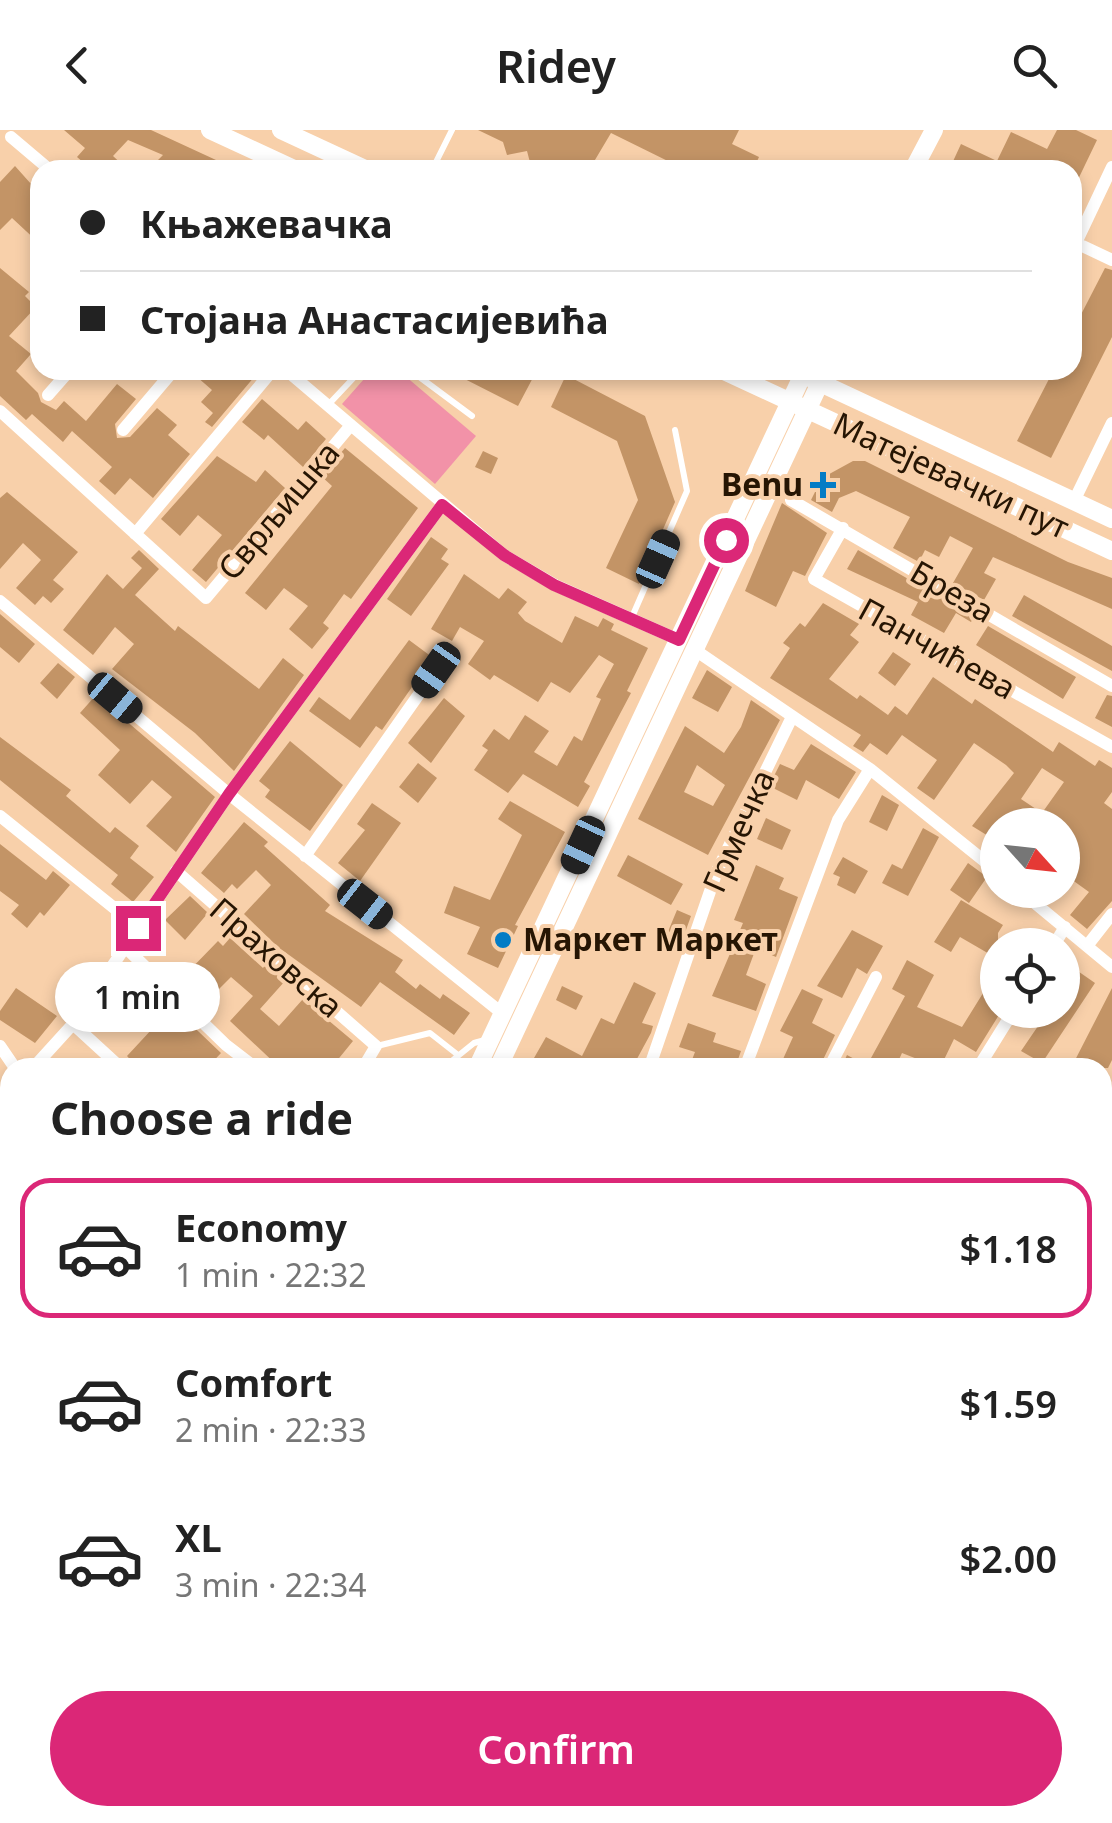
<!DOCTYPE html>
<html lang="en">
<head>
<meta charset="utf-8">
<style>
	:root { --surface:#fff; --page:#f6f6f6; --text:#222; --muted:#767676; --line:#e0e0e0; --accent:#db2777 }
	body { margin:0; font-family:"Noto Sans",sans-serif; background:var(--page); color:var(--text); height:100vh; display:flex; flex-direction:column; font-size:38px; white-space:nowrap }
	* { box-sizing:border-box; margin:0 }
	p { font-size:32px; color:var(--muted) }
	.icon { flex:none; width:55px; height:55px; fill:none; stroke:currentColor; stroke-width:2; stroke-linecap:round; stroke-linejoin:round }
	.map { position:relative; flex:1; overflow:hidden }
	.side { position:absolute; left:0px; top:928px; width:1112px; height:768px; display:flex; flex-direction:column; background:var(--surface); border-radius:30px 30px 0 0; box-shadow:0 5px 15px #0003 }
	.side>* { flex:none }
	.banner { position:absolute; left:30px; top:30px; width:1052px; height:220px; border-radius:30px; box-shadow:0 5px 15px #0003; display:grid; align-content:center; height:220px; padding:0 50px; background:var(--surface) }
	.needle { width:65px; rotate:117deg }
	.buttons { position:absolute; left:980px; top:678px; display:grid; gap:20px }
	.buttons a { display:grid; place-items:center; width:100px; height:100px; border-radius:50%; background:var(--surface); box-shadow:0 5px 15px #0003; font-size:50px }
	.end { position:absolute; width:45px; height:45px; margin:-22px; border:12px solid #db2777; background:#fff; box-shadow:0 0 0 5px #fff }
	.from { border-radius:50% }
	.bubble { position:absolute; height:70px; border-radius:35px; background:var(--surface); box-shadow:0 5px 15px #0003; font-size:32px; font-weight:600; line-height:70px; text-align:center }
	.car { position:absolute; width:30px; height:60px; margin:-30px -15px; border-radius:12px; box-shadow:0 0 8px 2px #0007; background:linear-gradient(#222 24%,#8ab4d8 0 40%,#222 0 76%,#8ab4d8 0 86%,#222 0) }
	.banner b { display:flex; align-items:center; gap:35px; height:95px; font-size:38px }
	.banner b+b { border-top:2px solid var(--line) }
	.banner i { width:25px; height:25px; background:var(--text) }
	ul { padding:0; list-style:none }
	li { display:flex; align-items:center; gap:30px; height:140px; margin:0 20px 15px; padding:0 30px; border:5px solid transparent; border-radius:30px }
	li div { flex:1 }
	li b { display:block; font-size:38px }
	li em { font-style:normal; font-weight:600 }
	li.on { border-color:var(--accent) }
	li>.icon { width:90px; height:90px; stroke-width:1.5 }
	h2 { padding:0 50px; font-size:45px; line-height:120px }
	.cta { display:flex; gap:20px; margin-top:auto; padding:20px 50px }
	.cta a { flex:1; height:115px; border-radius:60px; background:var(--accent); color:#fff; font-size:40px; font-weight:600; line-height:115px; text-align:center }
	header { display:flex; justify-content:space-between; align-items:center; height:130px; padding:0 50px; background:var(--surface); font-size:45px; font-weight:600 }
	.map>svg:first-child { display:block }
</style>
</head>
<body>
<header><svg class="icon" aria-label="back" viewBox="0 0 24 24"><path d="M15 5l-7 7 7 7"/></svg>Ridey<svg class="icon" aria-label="search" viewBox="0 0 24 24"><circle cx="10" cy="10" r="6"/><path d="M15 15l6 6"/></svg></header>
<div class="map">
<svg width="1112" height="1693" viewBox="0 0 1112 1693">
	<rect width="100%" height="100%" fill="#f8d0aa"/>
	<path fill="#f292a8" d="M372 240H398L476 306 435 354 342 274Z"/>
	<path fill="#c39466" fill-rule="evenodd" d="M64 0H151L216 30 211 40H148L163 25 128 10 113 26 128 40H92L77 27 85 18Z
		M478 0H739L732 14 759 27 753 40H686L611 3 589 40H567L550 32 543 40H532L527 21 507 25 503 12Z
		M1057 0H1076L1097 10 1072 62V40L1042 32 1038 40H949L961 14 997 31 1011 2 1047 19Z
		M15 36 40 64V114L12 88 0 100V52Z
		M0 138 29 162 25 166 36 177 9 206 31 224 16 241 38 263 41 272 56 280 64 271 86 291 117 254 136 269 115 294 117 308 130 307 157 278 177 295 168 305 190 324 153 368 130 348 115 365 99 351 112 337 72 301 63 312 32 284 26 290 0 266Z
		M1105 138 1112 140V207L1051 328 1017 311 1049 249 1042 240H1072V202Z
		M189 240H249L255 246 212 297 205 292 213 283 201 272 212 260Z
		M447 240H537L518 276Z
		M566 245 645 286 675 372 639 454 606 438 638 370 617 311 551 277Z
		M262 269 298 300 306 291 326 309 303 337 268 305 264 310 242 292Z
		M345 318 418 378 351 469 344 464 323 493 329 498 312 519 289 499 308 476 284 458 266 480 245 463 332 356 321 346Z
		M483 321 498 328 491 344 475 337Z
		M217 326 256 352 265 340 285 358 206 452 192 440 222 405 198 385 180 406 161 389Z
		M853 331H865L1068 432 1112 448V479L993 427 984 443 996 449 984 470 953 453 973 418 950 406 939 427 925 420 919 432 893 418 910 387 856 361 839 368 832 382 811 370 822 348Z
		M7 362 78 422 53 450 64 459 51 473 43 466 35 475 16 458 41 430 23 413 0 439V368Z
		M782 373 827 403 805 446 793 441 776 477 745 461Z
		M431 407 448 419 441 429 449 434 411 486 387 469Z
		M139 420 159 439 135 465 175 501 178 496 259 559 283 528 304 545 234 641 195 603 112 539 134 514 115 497 93 525 63 500 107 444 123 459 142 438 131 428Z
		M858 420 974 487 971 492 956 483 944 503 911 485 918 472 847 439Z
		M464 444 499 469 508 458 527 472 518 483 525 491 562 513 575 486 598 497 603 488 614 494 611 500 648 518 627 561 631 563 584 652 590 656 578 677 523 644 508 663 474 640 488 620 482 616 494 599 509 610 525 585 549 601 534 622 557 636 574 606 582 611 601 569 596 567 614 534 599 525 570 563 551 552 538 572 494 545 490 550 468 534 484 511 460 497 452 511 431 499Z
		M1024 465 1112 516V541L1012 486Z
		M823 473 859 494 850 505 859 512 829 549 857 569 860 565 888 585 895 576 907 585 933 547 972 574 975 569 1053 622 1059 612 1095 636 1099 630 1112 638V662L1104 673 1112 679V771L1087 799 1070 785 1089 762 1064 744 1070 736 1062 730V695H998V712L972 696 1014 643 1006 635 974 613 934 670 917 658 937 630 902 605 887 625 870 613 863 622 853 616 861 605 770 548 790 518 783 513 800 493 805 497ZM1042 638 1064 652 1042 683 1021 669Z
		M0 484 35 514 19 533 0 517Z
		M988 496 1076 547 1063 569 976 515Z
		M409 510 436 530 428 534 382 600 376 596 360 618 309 581 319 567 350 590Z
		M893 522 911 534 895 556 878 543Z
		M58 533 75 547 57 569 40 553Z
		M707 540 732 557 718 582 692 568Z
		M96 565 215 667 176 722 146 696 172 667 152 650 130 674 98 645 120 620 80 583Z
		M1107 565 1112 566V597L1095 588Z
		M444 568 465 586 431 633 408 613Z
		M751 570 780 590 708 725 638 689 685 596 724 623 741 597ZM697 635 725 655 713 676 684 662Z
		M0 607 71 660 66 666 110 703 115 697 139 716 130 728 154 747 133 772 111 754 118 745 0 650Z
		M290 611 343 655 310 701 265 667 270 660 259 651Z
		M811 614 856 642 839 669 806 650 797 670 769 656 780 634 794 640Z
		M418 633 437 648 418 673 399 657Z
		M882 665 899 675 887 701 869 692Z
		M510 671 565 702 515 795 518 796 498 838 467 824 480 797 444 783 454 756 490 770 522 705 498 689Z
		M372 673 401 693 360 751 338 733 365 700 357 694Z
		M766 688 791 700 782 720 757 709Z
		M244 692 268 712 264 716 330 775 325 781 403 830 395 842 416 859 420 854 440 869 443 864 470 883 454 905 380 852 361 877 278 817 244 784 271 755 256 740 237 759 232 754 224 763 201 743Z
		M923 698 939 707 908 766 882 753 892 734 902 739Z
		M0 714 46 750 53 741 70 755 44 786 40 782 27 798 11 784 19 775 0 761Z
		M628 725 683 754 671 775 617 746Z
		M843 727 868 741 855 764 837 755 840 747 833 744Z
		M968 733 987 747 969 773 950 760Z
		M756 735 784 748 779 759 798 767 776 827 756 818 746 845 766 854 756 881 712 866 743 793 734 790Z
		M190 766 208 783 185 810 165 790Z
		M961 770 1003 795 998 803V829L960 807 951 822 934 812Z
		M677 780 691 786 682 811 667 804Z
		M852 800 883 816 867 844 857 838 842 868 817 856Z
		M230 808 263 838 266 834 285 851 260 879 279 896 303 869 353 911 331 938H280L230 891 253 866 231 847 207 871 183 847 218 811 223 816Z
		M907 830 934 845 917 877 962 897 998 839V880H1002L976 922 954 909 940 938 902 923 895 938 871 928 905 866 892 859Z
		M1072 837 1095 853 1042 933 1021 921 1049 880H1062V851Z
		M132 838 221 923 207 938H138L127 926 153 898 111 858Z
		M634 852 656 863 642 893 653 896 651 903 632 938H550L534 928 546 907 582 926 601 888 614 894Z
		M562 856 583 866 576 880 556 870Z
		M16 858 57 886 35 913 0 890V881Z
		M1112 858V930L1108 938H1071Z
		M802 859 823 869 812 893 835 905 819 938H779L793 907 780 901Z
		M688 893 716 903 713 912 741 921 735 938 690 935 695 922 679 917Z
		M847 925 871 938H841Z"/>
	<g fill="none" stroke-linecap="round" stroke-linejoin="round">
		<path stroke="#fff" stroke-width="6" d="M432 40 452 0
			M410 240 472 286
			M329 274 361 240
			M632 487 687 361 675 300
			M377 916 430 903 458 925
			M443 938 474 913 485 910"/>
		<path stroke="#fff" stroke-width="12" d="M11 7 50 40
			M1112 37 1076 113 1112 130
			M286 240 504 425 555 455 679 510
			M48 265 70 240
			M0 281 206 468 351 295
			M123 300 174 240
			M791 370 1112 556
			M1074 371 1112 293
			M843 398 814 449 1112 617
			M135 404 273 240
			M0 471 229 664 503 884
			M695 520 870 639 998 742
			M0 686 139 798
			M305 726 436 540
			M176 741 376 916 363 938
			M1019 760 1112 837
			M1054 815 1065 797
			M1087 816 1112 784
			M126 818 226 915 256 938
			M73 894 121 938
			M0 916 15 938
			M652 930 717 741 792 587
			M33 938 73 894 229 664 442 375
			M745 938 838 690 870 639
			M829 938 876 847
			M978 938 1014 880
			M1102 992 1112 973
			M0 1091 10 1089
			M1102 1267 1112 1250
			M1102 1320 1112 1325
			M1102 1475 1112 1459
			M0 1490 10 1496
			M885 1685 901 1693
			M5 1693 11 1685
			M970 1693 975 1685"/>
		<path stroke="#fff" stroke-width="18" d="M210 0 296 40
			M281 0 367 40
			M913 40 934 0
			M722 240 1112 421
			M812 249 1112 389
			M477 938 805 240
			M498 938 826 240
			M188 1693 190 1685
			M209 1693 212 1685"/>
	</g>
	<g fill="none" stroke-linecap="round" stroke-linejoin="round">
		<path stroke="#db2777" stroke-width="12" d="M138 798 229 664 442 375 504 425 554 455 679 510 726 410"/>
	</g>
	<g fill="#047cc5" stroke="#f8d0aa" stroke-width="4">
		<path d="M818 340h10v10h10v10h-10v10h-10v-10h-10v-10h10z"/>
		<circle cx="503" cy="810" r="10"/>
	</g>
	<g text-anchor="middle" stroke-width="8" stroke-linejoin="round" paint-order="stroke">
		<g font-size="32" fill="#261503" stroke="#f8d0aa">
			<text transform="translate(951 346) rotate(25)" y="11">Матејевачки пут</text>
			<text transform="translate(279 381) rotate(-50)" y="11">Сврљишка</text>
			<text transform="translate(952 462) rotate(30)" y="11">Бреза</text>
			<text transform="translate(937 519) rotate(29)" y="11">Панчићева</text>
			<text transform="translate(739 701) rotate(-66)" y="11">Грмечка</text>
			<text transform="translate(276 828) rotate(41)" y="11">Праховска</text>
		</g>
		<g font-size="32" font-weight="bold" fill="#261503" stroke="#f8d0aa" text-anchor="end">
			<text x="803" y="366">Benu</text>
			<text x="523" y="821" text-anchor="start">Маркет Маркет</text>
		</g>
	</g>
</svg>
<div class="buttons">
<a><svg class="needle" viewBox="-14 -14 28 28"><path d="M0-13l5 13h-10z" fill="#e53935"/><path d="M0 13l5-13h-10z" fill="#767676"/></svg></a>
<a><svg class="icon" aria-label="locate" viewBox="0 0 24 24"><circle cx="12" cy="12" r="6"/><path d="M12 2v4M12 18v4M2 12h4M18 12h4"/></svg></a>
</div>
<i class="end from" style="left:726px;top:410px"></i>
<i class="end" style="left:138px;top:798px"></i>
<div class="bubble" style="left:55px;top:832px;width:165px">1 min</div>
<i class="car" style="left:658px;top:429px;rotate:24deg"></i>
<i class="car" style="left:436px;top:540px;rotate:215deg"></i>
<i class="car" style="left:115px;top:568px;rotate:130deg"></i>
<i class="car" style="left:583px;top:715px;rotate:205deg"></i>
<i class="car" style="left:365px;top:774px;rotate:128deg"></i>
<div class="banner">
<b><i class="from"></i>Књажевачка</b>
<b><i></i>Стојана Анастасијевића</b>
</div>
<section class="side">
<h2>Choose a ride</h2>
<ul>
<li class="on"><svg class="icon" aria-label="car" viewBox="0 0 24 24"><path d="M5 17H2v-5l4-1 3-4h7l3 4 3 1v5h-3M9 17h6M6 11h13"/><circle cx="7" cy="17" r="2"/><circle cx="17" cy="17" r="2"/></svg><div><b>Economy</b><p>1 min · 22:32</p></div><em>$1.18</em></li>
<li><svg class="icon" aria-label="car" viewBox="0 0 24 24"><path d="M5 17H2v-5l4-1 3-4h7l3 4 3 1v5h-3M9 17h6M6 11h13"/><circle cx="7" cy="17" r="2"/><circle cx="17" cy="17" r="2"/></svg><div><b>Comfort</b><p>2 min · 22:33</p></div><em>$1.59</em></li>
<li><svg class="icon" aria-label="car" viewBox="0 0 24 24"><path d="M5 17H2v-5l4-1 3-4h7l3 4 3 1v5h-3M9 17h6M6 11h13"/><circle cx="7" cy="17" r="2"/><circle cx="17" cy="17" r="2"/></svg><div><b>XL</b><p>3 min · 22:34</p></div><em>$2.00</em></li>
</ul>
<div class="cta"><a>Confirm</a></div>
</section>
</div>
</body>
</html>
